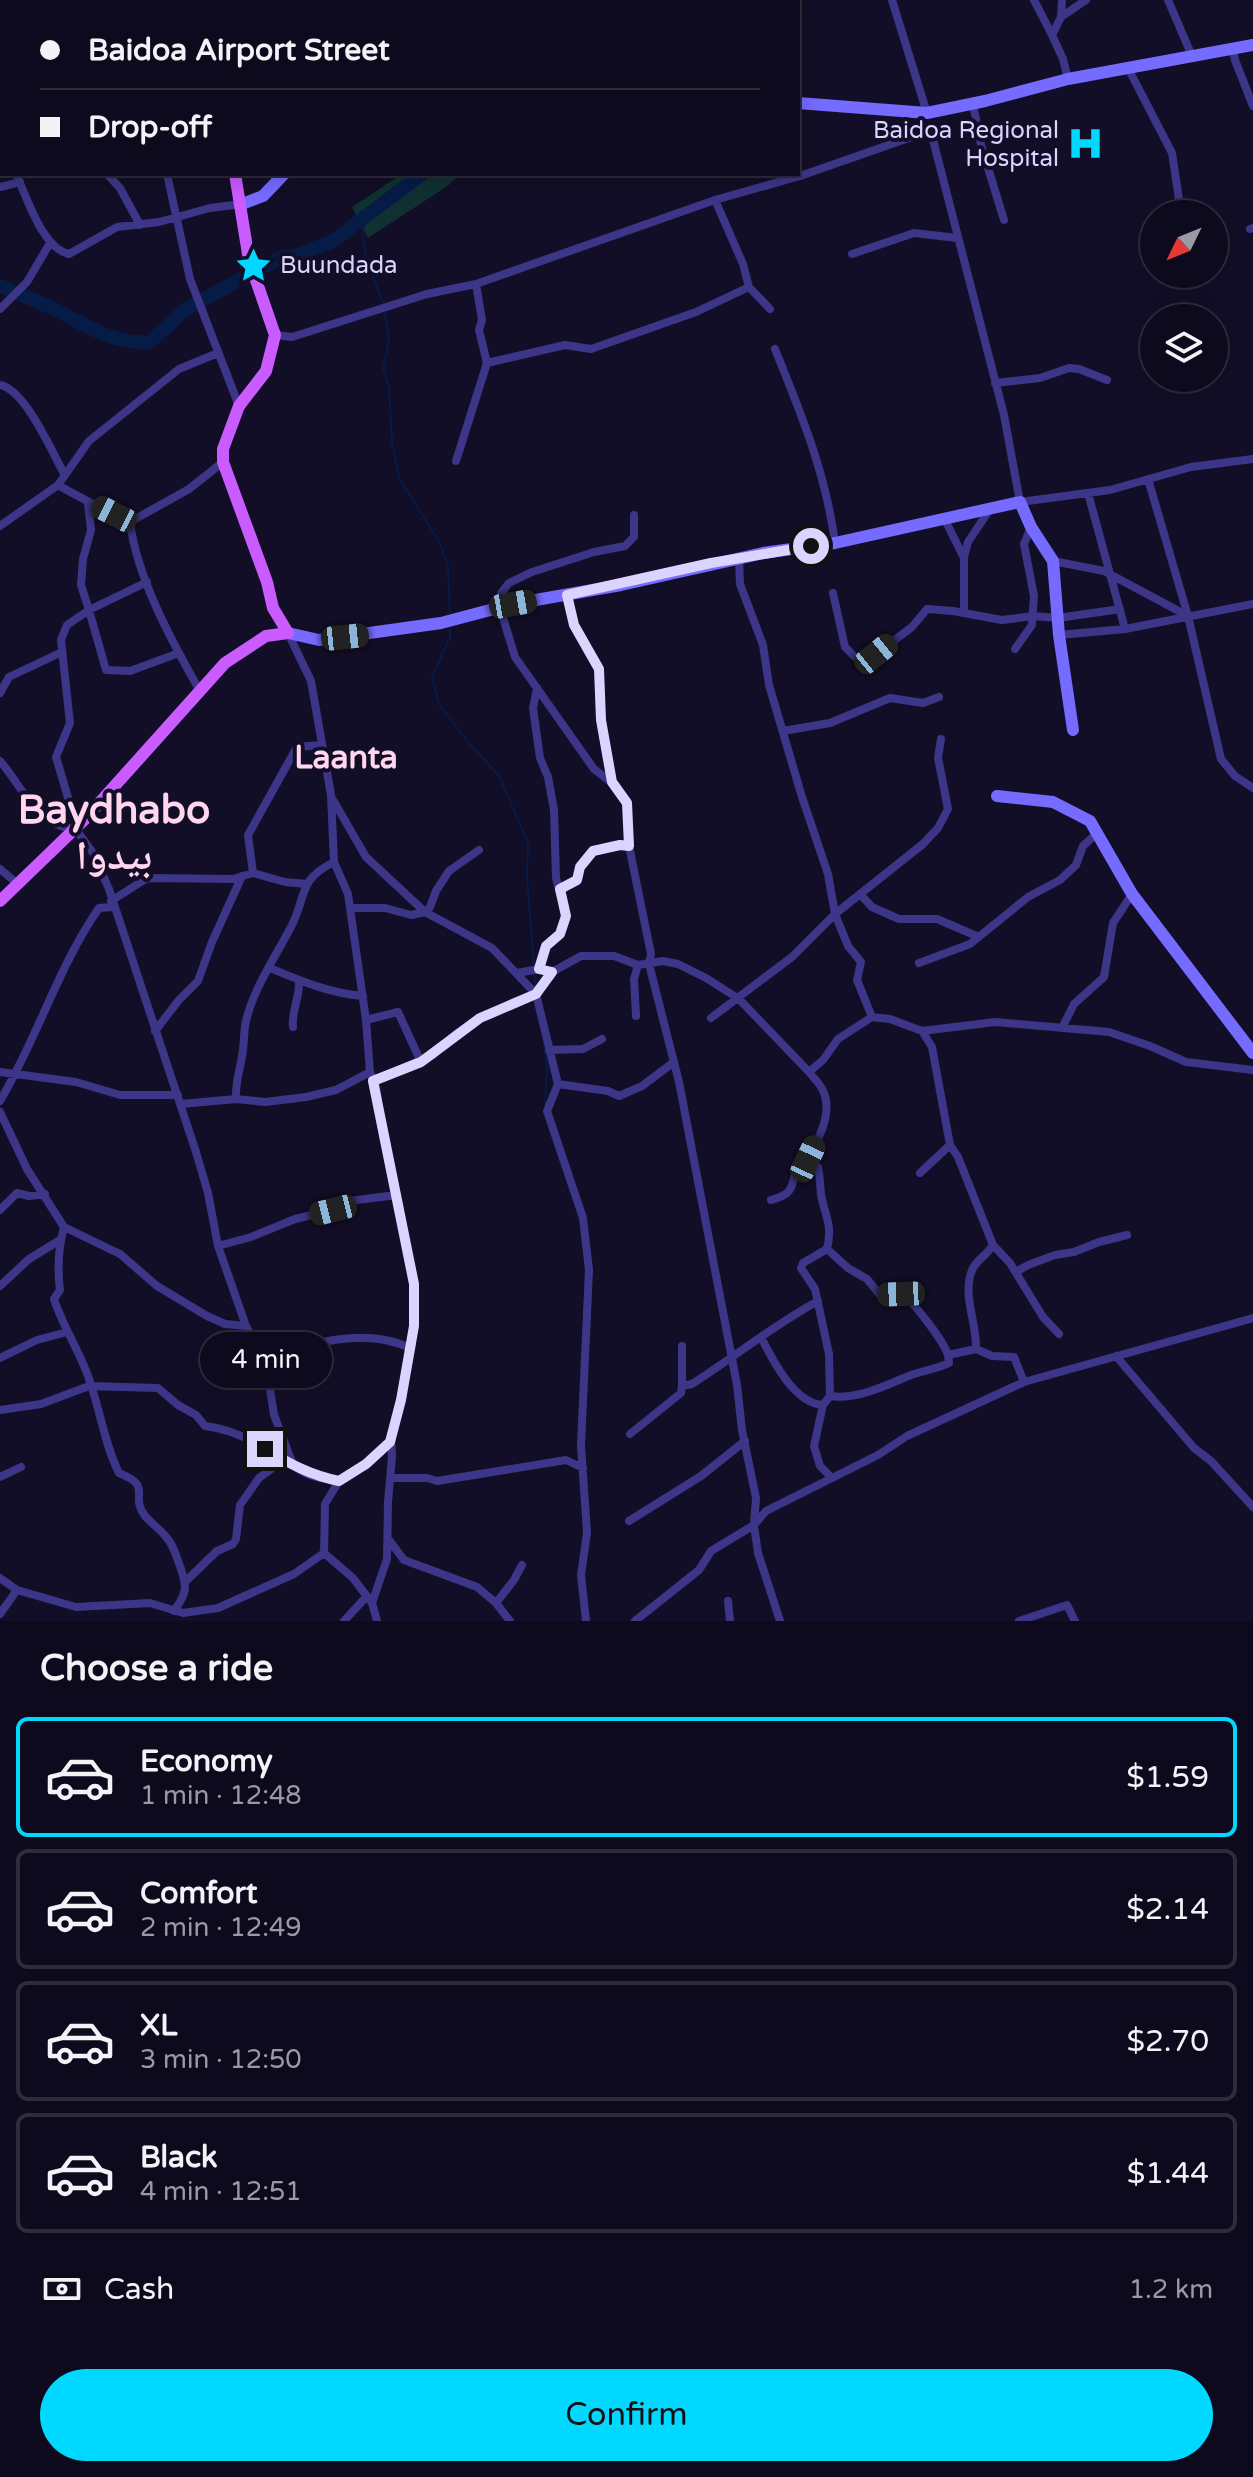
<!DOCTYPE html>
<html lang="en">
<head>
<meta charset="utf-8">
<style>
	:root { --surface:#0e0a1d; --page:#1c182a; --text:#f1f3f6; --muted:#9b9aa4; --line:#2e2b3b; --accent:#00d8ff }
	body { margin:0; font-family:"Varela Round","Noto Naskh Arabic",sans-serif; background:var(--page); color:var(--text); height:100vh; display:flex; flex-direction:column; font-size:30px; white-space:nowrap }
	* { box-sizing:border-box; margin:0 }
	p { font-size:26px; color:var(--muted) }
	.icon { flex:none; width:44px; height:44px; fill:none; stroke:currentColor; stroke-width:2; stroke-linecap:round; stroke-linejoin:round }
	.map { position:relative; height:1621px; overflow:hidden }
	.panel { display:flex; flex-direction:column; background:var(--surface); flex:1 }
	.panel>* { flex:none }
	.top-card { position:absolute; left:0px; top:0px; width:800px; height:176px; box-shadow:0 4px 20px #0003,0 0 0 2px var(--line); display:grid; align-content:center; height:176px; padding:0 40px; background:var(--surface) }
	.needle { width:52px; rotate:227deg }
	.controls { position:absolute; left:1140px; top:200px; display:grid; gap:16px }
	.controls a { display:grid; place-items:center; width:88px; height:88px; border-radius:50%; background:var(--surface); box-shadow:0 4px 20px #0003,0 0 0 2px var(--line); font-size:40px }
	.end { position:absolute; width:36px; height:36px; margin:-18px; border:10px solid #dbd4ff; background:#111; box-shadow:0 0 0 4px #111 }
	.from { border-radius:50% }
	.bubble { position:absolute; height:56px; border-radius:28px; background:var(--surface); box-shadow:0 4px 20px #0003,0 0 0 2px var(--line); font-size:26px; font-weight:600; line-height:56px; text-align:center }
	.car { position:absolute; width:24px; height:48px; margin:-24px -12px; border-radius:10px; box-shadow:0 0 6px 2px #0007; background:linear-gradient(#222 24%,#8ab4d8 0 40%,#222 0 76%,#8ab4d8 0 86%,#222 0) }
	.top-card b { display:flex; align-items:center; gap:28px; height:76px; font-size:30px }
	.top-card b+b { border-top:2px solid var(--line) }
	.top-card i { width:20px; height:20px; background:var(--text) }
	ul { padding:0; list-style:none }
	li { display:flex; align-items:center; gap:24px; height:120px; margin:0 16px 12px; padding:0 24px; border:4px solid var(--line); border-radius:12px }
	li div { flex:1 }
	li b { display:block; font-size:30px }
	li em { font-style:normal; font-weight:600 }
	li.current { border-color:var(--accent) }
	li>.icon { width:72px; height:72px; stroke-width:1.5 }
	h2 { padding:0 40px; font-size:36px; line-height:96px }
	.pay { display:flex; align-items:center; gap:20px; height:88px; padding:0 40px; font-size:30px }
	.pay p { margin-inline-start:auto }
	.primary-button { display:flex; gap:16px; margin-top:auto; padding:16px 40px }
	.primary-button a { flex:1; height:92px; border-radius:48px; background:var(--accent); color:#111; font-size:32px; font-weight:600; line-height:92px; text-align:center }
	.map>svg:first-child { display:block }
</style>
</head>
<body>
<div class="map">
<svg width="1253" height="1621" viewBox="0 0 1253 1621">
	<rect width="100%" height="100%" fill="#130e27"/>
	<path fill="#103131" d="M402 174H460L449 185 368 238 352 207Z"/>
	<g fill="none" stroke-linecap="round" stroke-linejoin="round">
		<path stroke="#071b47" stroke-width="2" d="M365 218C357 246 375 279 384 306
			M385 312 389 341 383 368 389 388 392 442 399 478 440 543 448 566 450 614
			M450 628V637L432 677 439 704 468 742 499 776 528 843 527 877 534 965
			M534 975 536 989
			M544 1042 547 1067 545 1104"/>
		<path stroke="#071b47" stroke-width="14" d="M588 2 590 0
			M0 286C17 293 35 300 52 308 88 325 109 344 150 342L186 309 280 258 298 255 333 241 422 174"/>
		<path stroke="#3d3688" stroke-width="8" d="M121 0V2
			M250 0V2
			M892 0 927 113
			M1034 0 1052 35
			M1168 0 1192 56
			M50 2 52 0
			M315 2 321 0
			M777 2 779 0
			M1061 17 1062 0
			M1233 48 1235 60 1253 106
			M0 54 2 52
			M1128 68 1172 153 1180 206
			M1068 79 1063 59 1052 35 1061 17 1086 0
			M973 104 981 145 1004 220
			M0 107H2
			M0 133 2 138
			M16 174C27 197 42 248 69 254L117 227 159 222 210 208 242 204
			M107 174 120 188 140 225
			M167 174 190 279 239 406
			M0 187 20 182
			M715 200 743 264 749 287
			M1250 229 1253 228
			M852 254 914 233 957 238
			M0 309 27 282 50 243
			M275 335 292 337 427 294 476 284 715 200 800 176 926 132 932 136 1004 415 1020 502 1110 490 1191 467 1253 459
			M775 349C801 413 826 474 835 543
			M487 363 565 345 591 349 696 312 749 287 770 309
			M995 383 1040 378 1069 368 1079 369 1107 380
			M0 385C26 390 52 453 65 475
			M456 461 487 363 479 330 482 320 476 284
			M1148 479 1188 616 1221 759 1235 776 1253 788
			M58 485C82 499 105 510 130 522
			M1088 493 1125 629
			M945 520 963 556
			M130 522C137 578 172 642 200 691
			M130 522 189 489 223 462
			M0 526 58 485 89 441 179 369 218 353
			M739 558 740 584 763 645 769 685 802 797 828 874 835 914 848 946 861 962 857 980 872 1017
			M1053 561 1104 571 1188 616
			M147 582 89 610 106 670 130 671 179 653
			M833 593 845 647 855 657 876 654 912 627 927 609 953 611 1002 620 1033 616 1058 618 1120 609
			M567 595 574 625 599 669 601 720 612 782 627 803 629 846 651 954 649 964 679 1082 737 1385 742 1430 756 1498 754 1525 758 1553 780 1621
			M964 613V557L968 542 990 509
			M288 633 311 681 331 795 334 862 348 894 366 1020 370 1072 376 1087 383 1135 414 1284V1326L411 1349 401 1400 391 1435 392 1457 388 1502 387 1559 372 1603 377 1621
			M1059 635 1125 629 1253 604
			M1015 649 1032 625 1034 596 1024 544 1031 527
			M0 693 9 677 62 652
			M783 731 830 723 890 698 923 703 939 697
			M0 761C20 783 40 831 75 828L93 853 109 889 196 1152 208 1193 218 1246 246 1326 266 1363 274 1415 292 1462
			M611 782 594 769 515 657 500 608 501 593 509 583 532 572 594 552 625 546 634 537V515
			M333 800 366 857 425 912 492 948 536 994 558 1084 547 1111 583 1218 589 1270 581 1445 587 1533 581 1575 586 1621
			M84 820 69 801 56 757 70 723 61 640 67 625 89 610 81 585 83 559 91 530 88 504
			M0 869 18 884
			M253 873 248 835 297 747 322 745
			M560 889 577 880 580 867 593 851 620 845 629 846
			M860 894 872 907 899 919H937L979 937
			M111 901 144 880 150 878 233 879 253 873 285 882 307 884
			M350 908H385L411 915 425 912 430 907 436 891 449 871 479 850
			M919 963 970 944 1028 897 1060 880 1076 865 1083 846 1096 834
			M270 968C301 981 329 993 363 996
			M517 973 539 969 546 946 560 934 566 916 556 878 554 810 548 777 540 758 533 708 537 688
			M636 1016 634 979 638 965
			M711 1018 792 957 835 914 923 844 938 828 948 809 938 758 941 739
			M366 1020 398 1012 421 1062
			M293 1027C291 1011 300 998 299 981
			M1062 1028 1074 1004 1104 977 1113 923 1132 894
			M155 1031 179 1000 198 981 212 942 242 876
			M922 1031 932 1047 950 1145 958 1157 993 1245 1010 1263 1043 1317 1059 1334
			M549 1050 583 1049 602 1039
			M0 1072 76 1082 120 1095H178
			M373 1081 433 1055 457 1033 480 1018 536 994 552 972 581 956H614L638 965 663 961 678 964 706 978 739 999 809 1072 823 1060 838 1039 872 1017 890 1019 922 1031 995 1022 1109 1032 1150 1046 1186 1062 1253 1070
			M558 1084 608 1091 619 1096 642 1086 674 1062
			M236 1099C235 1081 241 1067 243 1050 244 1042 244 1034 245 1026 251 992 276 956 292 925 307 894 298 880 334 862
			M0 1101C37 1039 58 967 99 908L113 907
			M181 1104 236 1099 265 1102 306 1097 336 1090 370 1072
			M0 1112 27 1169 64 1227 120 1254 157 1286 207 1316 225 1324 246 1326
			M808 1159 818 1167C820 1176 820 1185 821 1195 825 1216 833 1225 827 1249L803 1263 801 1268 815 1289 829 1354 830 1396 823 1405 814 1446 820 1466 831 1477
			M920 1173 950 1145
			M771 1200C801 1192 787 1181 801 1164 817 1146 836 1111 821 1087 818 1082 813 1077 809 1072
			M0 1210 17 1193 29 1196 45 1194
			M64 1227C58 1249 57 1267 60 1290L54 1299C64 1330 82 1354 91 1385 101 1415 105 1445 119 1473 154 1487 129 1495 145 1516 152 1524 161 1530 167 1538 174 1546 176 1556 180 1566 187 1587 188 1592 174 1611
			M218 1246 251 1237 295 1219 333 1210 342 1202 396 1195
			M827 1249 848 1268 867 1279 880 1295C886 1295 894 1293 900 1294 911 1297 944 1342 948 1355L976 1349 992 1356 1014 1357 1024 1382 1253 1318
			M1016 1272 1028 1265 1055 1255 1074 1252 1099 1242 1127 1235
			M0 1286 29 1259 60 1240
			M762 1339C773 1361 795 1404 823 1405
			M976 1349C977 1322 961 1294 973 1268 978 1259 988 1254 993 1245
			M1116 1356 1194 1448 1211 1461 1253 1507
			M0 1358 37 1340 67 1332
			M266 1363C305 1341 370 1327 411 1349
			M682 1386V1346
			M830 1396C858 1400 886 1385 911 1375 924 1370 937 1369 949 1363L948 1355
			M0 1410 41 1404 89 1386 158 1388 178 1405 196 1415 205 1426C241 1430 273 1453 302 1471 313 1478 327 1479 339 1481L366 1464 390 1442
			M630 1434 681 1393 682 1386 692 1384C734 1357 774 1325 818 1301
			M0 1477 21 1467
			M391 1478H427L437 1481 566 1460 583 1468
			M339 1481 325 1504 324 1553 353 1578 372 1603
			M629 1521 701 1476 745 1441
			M389 1540 404 1560 477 1587 496 1603 510 1621
			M0 1578 17 1590 76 1607 150 1603 183 1613 218 1608 294 1574 324 1553
			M187 1580 217 1551 233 1544 236 1539 240 1505 259 1478 283 1460
			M728 1601 730 1621
			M496 1603 514 1580 522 1565
			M0 1614 17 1590
			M344 1621 367 1596
			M635 1621 699 1570 711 1551 754 1525 766 1511 878 1455 907 1436 1024 1382
			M1019 1621 1067 1605 1075 1621"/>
		<path stroke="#766bff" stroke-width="12" d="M626 0 628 2
			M448 2 450 0
			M798 103 927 113 985 101 1068 79 1253 45
			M242 204 263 196 284 174
			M288 633 319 640 441 623 513 604 621 585 763 553 835 543 1020 502 1031 527 1053 561 1059 635 1073 730
			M997 796 1053 802 1090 821 1132 894 1253 1053"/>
		<path stroke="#ca5bff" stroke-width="12" d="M192 0 193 2
			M0 901 84 820 225 663 266 636 288 633 273 608 267 582 223 462V449L239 406 266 371 275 335 249 260 235 174"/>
	</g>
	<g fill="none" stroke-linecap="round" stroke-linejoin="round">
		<path stroke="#dbd4ff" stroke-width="10" d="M265 1449C290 1464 310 1475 339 1481L366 1464 390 1442 401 1400 414 1326V1284L373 1081 421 1062 480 1018 536 994 552 972 539 969 546 946 560 934 566 916 560 889 577 880 580 867 593 851 620 845 629 846 627 803 612 782 601 720 599 669 574 625 567 595 711 563 811 546"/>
	</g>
	<defs>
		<symbol id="hospital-bare" viewBox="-9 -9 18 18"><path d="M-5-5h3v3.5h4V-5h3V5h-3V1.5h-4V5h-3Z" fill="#00d8ff" stroke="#130e27" stroke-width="2.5" paint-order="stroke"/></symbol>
		<symbol id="sight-bare" viewBox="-9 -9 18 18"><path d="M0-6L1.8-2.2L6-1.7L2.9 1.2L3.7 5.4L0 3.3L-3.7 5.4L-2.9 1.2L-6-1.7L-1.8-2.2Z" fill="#00d8ff" stroke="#130e27" stroke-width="2.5" paint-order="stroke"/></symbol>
	</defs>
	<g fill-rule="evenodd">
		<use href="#hospital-bare" x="1060" y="118" width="51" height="51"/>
		<use href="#sight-bare" x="228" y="240" width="51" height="51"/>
	</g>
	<g text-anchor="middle" stroke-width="8" stroke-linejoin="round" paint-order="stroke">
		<g font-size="24" fill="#dbd4ff" stroke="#130e27" text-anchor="end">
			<text x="1059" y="138">Baidoa Regional<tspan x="1059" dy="28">Hospital</tspan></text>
			<text x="280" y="273" text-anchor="start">Buundada</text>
		</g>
		<g font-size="32" font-weight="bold" fill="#ffd6ee" stroke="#130e27">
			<text x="346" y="768">Laanta</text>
		</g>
		<g font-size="40" font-weight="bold" fill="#ffd6ee" stroke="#130e27">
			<text x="114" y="823">Baydhabo<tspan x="114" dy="46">بيدوا</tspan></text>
		</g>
	</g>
</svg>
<div class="controls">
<a><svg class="needle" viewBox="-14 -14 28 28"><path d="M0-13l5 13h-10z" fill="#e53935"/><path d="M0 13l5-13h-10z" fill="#9b9aa4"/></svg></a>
<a><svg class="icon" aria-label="layers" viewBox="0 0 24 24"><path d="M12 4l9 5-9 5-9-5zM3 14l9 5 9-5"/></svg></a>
</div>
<i class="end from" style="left:811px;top:546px"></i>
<i class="end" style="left:265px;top:1449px"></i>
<div class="bubble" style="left:200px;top:1332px;width:132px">4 min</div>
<i class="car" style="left:114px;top:514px;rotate:297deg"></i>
<i class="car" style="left:513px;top:604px;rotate:80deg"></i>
<i class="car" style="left:345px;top:637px;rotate:84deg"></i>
<i class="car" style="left:876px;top:654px;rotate:51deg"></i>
<i class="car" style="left:808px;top:1159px;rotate:25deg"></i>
<i class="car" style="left:333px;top:1210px;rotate:256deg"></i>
<i class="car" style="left:901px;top:1294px;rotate:268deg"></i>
<div class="top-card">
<b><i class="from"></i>Baidoa Airport Street</b>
<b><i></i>Drop-off</b>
</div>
</div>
<section class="panel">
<h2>Choose a ride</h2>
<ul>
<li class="current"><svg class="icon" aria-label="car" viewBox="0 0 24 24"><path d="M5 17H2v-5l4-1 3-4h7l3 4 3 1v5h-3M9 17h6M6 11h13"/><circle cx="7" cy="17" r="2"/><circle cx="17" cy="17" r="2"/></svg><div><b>Economy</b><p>1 min · 12:48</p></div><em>$1.59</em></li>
<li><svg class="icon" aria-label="car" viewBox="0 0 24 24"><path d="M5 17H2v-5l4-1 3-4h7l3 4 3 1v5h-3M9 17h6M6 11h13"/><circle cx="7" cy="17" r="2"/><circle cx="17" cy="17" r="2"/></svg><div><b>Comfort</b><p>2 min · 12:49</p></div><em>$2.14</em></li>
<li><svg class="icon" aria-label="car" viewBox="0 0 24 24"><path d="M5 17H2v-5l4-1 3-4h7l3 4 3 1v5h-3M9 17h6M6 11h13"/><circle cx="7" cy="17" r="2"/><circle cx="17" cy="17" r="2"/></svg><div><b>XL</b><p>3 min · 12:50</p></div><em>$2.70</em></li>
<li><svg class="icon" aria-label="car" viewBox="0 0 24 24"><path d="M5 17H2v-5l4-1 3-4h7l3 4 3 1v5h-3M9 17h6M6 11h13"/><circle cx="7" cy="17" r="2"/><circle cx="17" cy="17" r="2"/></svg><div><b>Black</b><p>4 min · 12:51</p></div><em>$1.44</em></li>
</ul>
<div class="pay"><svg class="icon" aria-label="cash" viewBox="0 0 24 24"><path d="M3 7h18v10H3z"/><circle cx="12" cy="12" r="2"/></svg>Cash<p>1.2 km</p></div>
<div class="primary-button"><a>Confirm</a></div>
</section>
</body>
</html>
